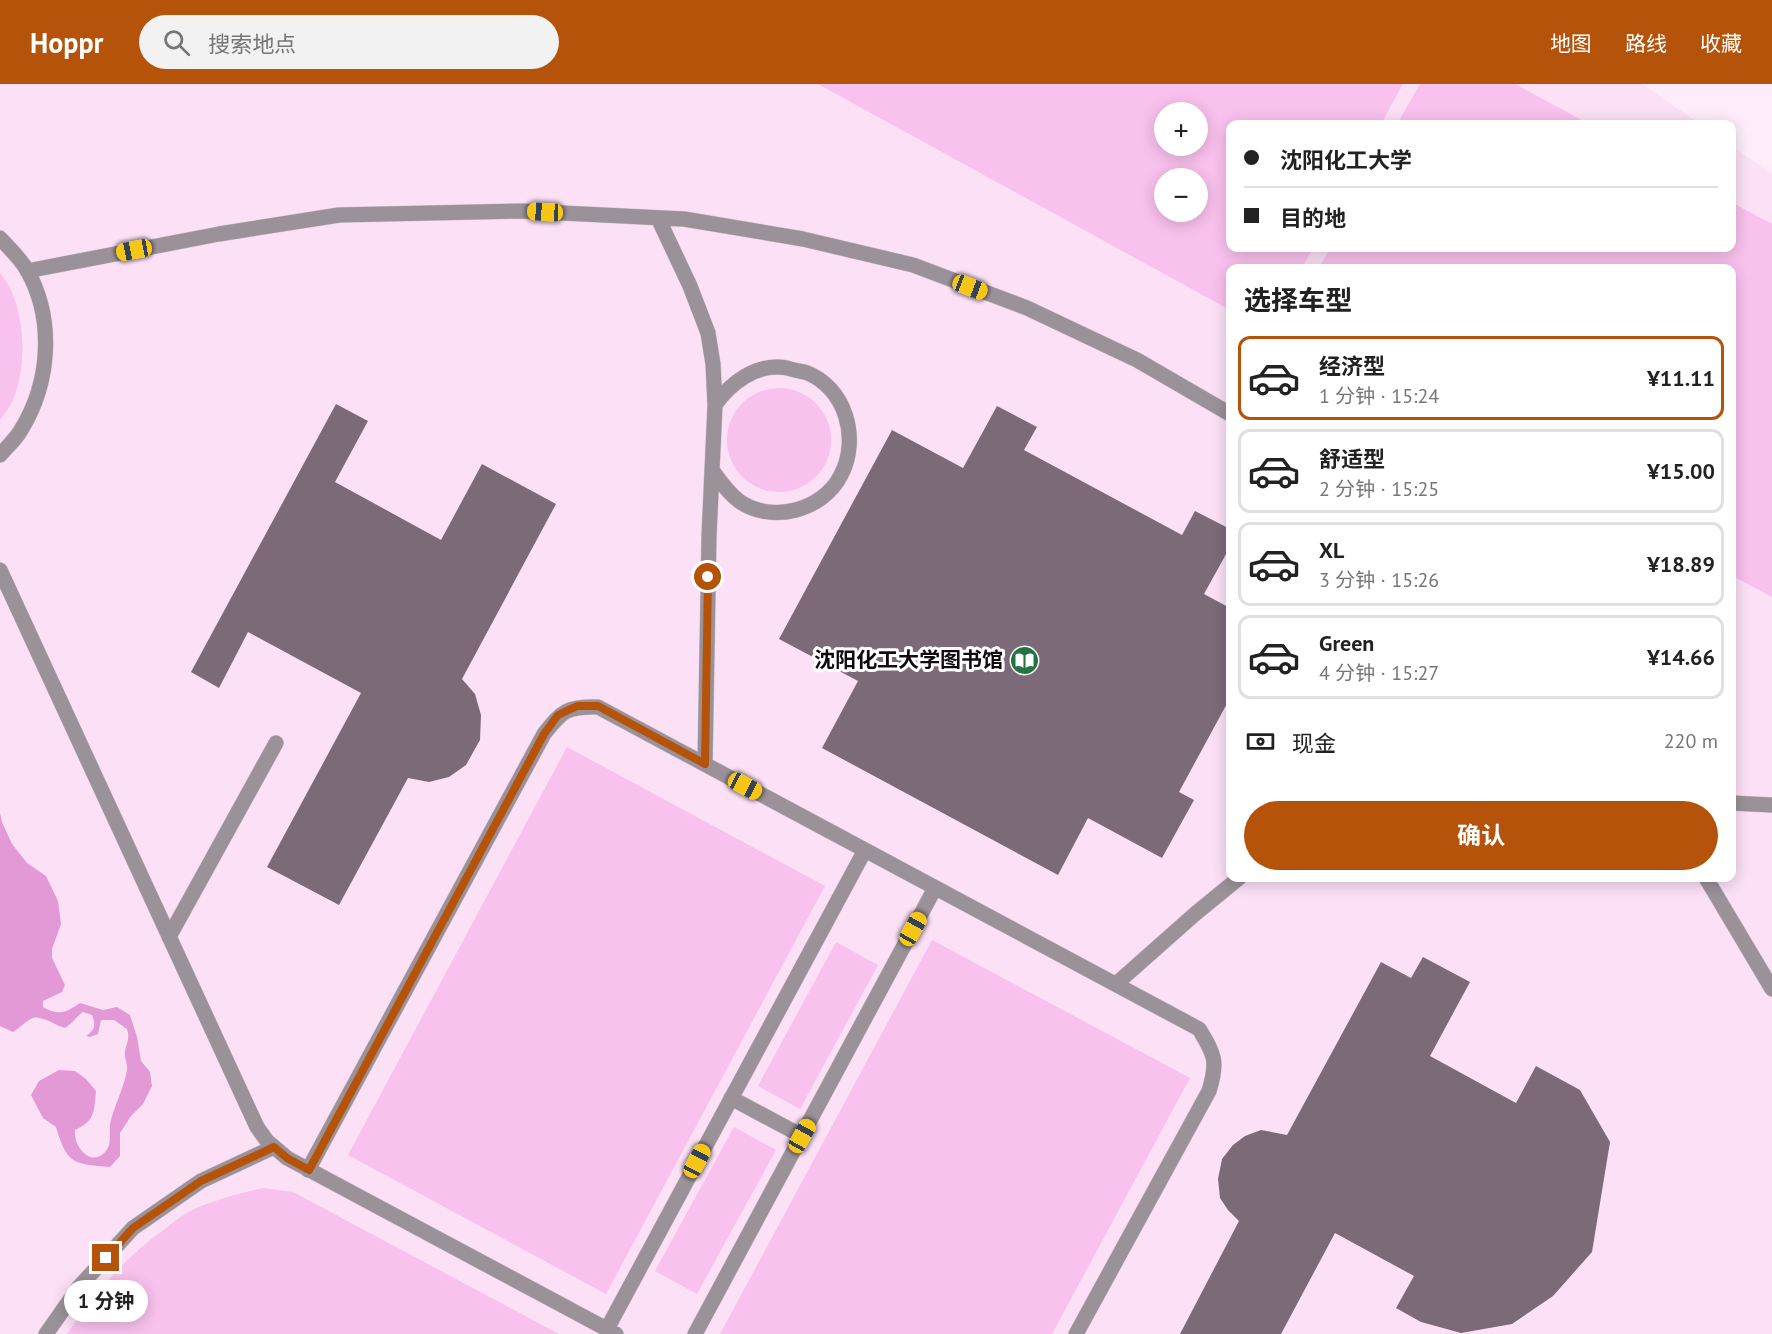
<!DOCTYPE html>
<html lang="zh">
<head>
<meta charset="utf-8">
<style>
	:root { --surface:#fff; --page:#f2f2f2; --text:#222; --muted:#767676; --line:#e0e0e0; --accent:#b45309 }
	body { margin:0; font-family:"PT Sans","Noto Sans SC",sans-serif; background:var(--page); color:var(--text); height:100vh; display:flex; flex-direction:column; font-size:22px; white-space:nowrap }
	* { box-sizing:border-box; margin:0 }
	p { font-size:20px; color:var(--muted) }
	.icon { flex:none; width:33px; height:33px; fill:none; stroke:currentColor; stroke-width:2; stroke-linecap:round; stroke-linejoin:round }
	.map { position:relative; flex:1; overflow:hidden }
	.side { position:absolute; left:1226px; top:180px; width:510px; height:618px; display:flex; flex-direction:column; background:var(--surface); border-radius:12px; box-shadow:0 3px 15px #0003 }
	.side>* { flex:none }
	.guide { position:absolute; left:1226px; top:36px; width:510px; height:132px; border-radius:12px; box-shadow:0 3px 15px #0003; display:grid; align-content:center; height:132px; padding:0 18px; background:var(--surface) }
	.tools { position:absolute; left:1154px; top:18px; display:grid; gap:12px }
	.tools a { display:grid; place-items:center; width:54px; height:54px; border-radius:50%; background:var(--surface); box-shadow:0 3px 15px #0003; font-size:30px }
	.end { position:absolute; width:27px; height:27px; margin:-14px; border:8px solid #b45309; background:#fff; box-shadow:0 0 0 3px #fff }
	.from { border-radius:50% }
	.bubble { position:absolute; height:42px; border-radius:21px; background:var(--surface); box-shadow:0 3px 15px #0003; font-size:20px; font-weight:700; line-height:42px; text-align:center }
	.car { position:absolute; width:18px; height:36px; margin:-18px -9px; border-radius:8px; box-shadow:0 0 4px 2px #0007; background:linear-gradient(#f5c518 24%,#345 0 40%,#f5c518 0 76%,#345 0 86%,#f5c518 0) }
	.guide b { display:flex; align-items:center; gap:21px; height:57px; font-size:22px }
	.guide b+b { border-top:2px solid var(--line) }
	.guide i { width:15px; height:15px; background:var(--text) }
	ul { padding:0; list-style:none }
	li { display:flex; align-items:center; gap:18px; height:84px; margin:0 12px 9px; padding:0 6px; border:3px solid var(--line); border-radius:12px }
	li div { flex:1 }
	li b { display:block; font-size:22px }
	li em { font-style:normal; font-weight:700 }
	li.selected { border-color:var(--accent) }
	li>.icon { width:54px; height:54px; stroke-width:1.5 }
	h2 { padding:0 18px; font-size:27px; line-height:72px }
	.pay { display:flex; align-items:center; gap:15px; height:66px; padding:0 18px; font-size:22px }
	.pay p { margin-inline-start:auto }
	.primary-button { display:flex; gap:12px; margin-top:auto; padding:12px 18px }
	.primary-button a { flex:1; height:69px; border-radius:36px; background:var(--accent); color:#fff; font-size:24px; font-weight:700; line-height:69px; text-align:center }
	header { display:flex; align-items:center; gap:36px; box-sizing:border-box; height:84px; padding:0 30px; background:var(--accent); color:#fff }
	header strong { font-size:28px }
	nav { display:flex; gap:33px; margin-inline-start:auto; font-size:21px }
	.search { width:420px; height:54px; background:var(--page); display:flex; align-items:center; gap:15px; box-sizing:border-box; padding:0 21px; border-radius:33px; color:var(--muted); font-size:22px }
	.map>svg:first-child { display:block }
</style>
</head>
<body>
<header>
<strong>Hoppr</strong>
<div class="search"><svg class="icon" aria-label="search" viewBox="0 0 24 24"><circle cx="10" cy="10" r="6"/><path d="M15 15l6 6"/></svg>搜索地点</div>
<nav><a>地图</a><a>路线</a><a>收藏</a></nav>
</header>
<div class="map">
<svg width="1772" height="1250" viewBox="0 0 1772 1250">
	<rect width="100%" height="100%" fill="#feecfa"/>
	<path fill="#fce0f6" fill-rule="evenodd" d="M0 0H1642L1700 40H1230V164H1731V62L1772 90V1250H0ZM1164 28H1197V62H1164ZM1164 94H1197V128H1164ZM1230 184H1731V794H1230Z"/>
	<path fill="#f9c1ee" fill-rule="evenodd" d="M818 0H1403L1381 40H1230V164H1313L1302 184H1230V226ZM1164 28H1197V62H1164ZM1197 94V128H1164V94Z
		M1420 0H1515L1589 40H1397Z
		M1731 118 1772 140V513L1731 491V184H1319L1330 164H1731Z
		M0 189C26 219 28 281 13 316 10 323 4 330 0 336Z
		M727 356a52 52 0 1 1 104 0a52 52 0 1 1-104 0Z
		M567 663 825 802 606 1210 348 1071Z
		M932 856 1190 994 1052 1250H720Z
		M836 858 878 881 800 1025 758 1002Z
		M734 1043 776 1066 697 1210 655 1187Z
		M263 1104 293 1108 559 1250H67C94 1210 125 1173 165 1145 172 1139 180 1133 188 1128 212 1116 237 1110 263 1104Z"/>
	<path fill="#e499d7" d="M0 729 2 738 12 760 27 779 46 792 58 817 61 840 52 865V874L65 901 62 908 43 917V923C59 932 65 929 80 919L103 926 117 923 130 931 137 953 141 977 150 988 152 1002 143 1020 131 1032 120 1049V1072L110 1083C73 1080 67 1080 56 1043L43 1034 31 1011 39 997 59 986 75 987 86 995 96 1007C94 1028 95 1037 75 1046 73 1062 91 1085 106 1067 112 1059 109 1049 110 1040 114 1022 124 1004 127 986 128 980 124 974 125 967 127 958 130 954 127 945L114 936H101L98 950 90 953 86 952C95 946 96 941 92 931L83 928C77 932 74 938 65 944 57 942 41 931 33 934 27 936 20 944 13 948L0 942Z"/>
	<path fill="#7d6a79" d="M336 320 368 337 335 398 441 456 482 380 556 420 462 595 475 610 481 631 480 656 466 681 449 693 429 698 408 694 339 821 267 783 361 609 248 548 219 604 191 588Z
		M997 322 1037 343 1024 366 1182 451 1195 427 1230 445V463L1204 510 1230 524V614L1179 708 1194 716 1162 774 1088 734 1058 791 822 664 858 597 779 555 892 346 963 384Z
		M1423 873 1470 898 1430 972 1516 1019 1536 982 1580 1006 1610 1058 1592 1168 1553 1212 1512 1240 1461 1249 1421 1238 1396 1224 1414 1192 1335 1149 1281 1250H1180L1239 1137 1228 1126 1220 1114 1218 1095 1222 1075 1233 1061 1245 1052 1261 1046 1287 1051 1381 878 1411 894Z"/>
	<g fill="none" stroke-linecap="round" stroke-linejoin="round">
		<defs>
			<path id="minor" d="M658 134 690 202 708 249 713 280 715 321 709 452 705 680
				M0 154C9 164 20 174 27 186 55 236 50 299 21 346 16 355 7 363 0 371
				M27 187 219 150 339 131 522 127 684 135 803 155 913 181 1027 224 1137 276 1230 330
				M712 386C720 397 727 408 739 417 771 440 823 427 841 391 860 355 846 303 805 288 800 287 793 286 787 284 758 278 730 299 715 321
				M0 486 257 1043 267 1057 287 1074 616 1250
				M1731 719 1772 721
				M1706 794 1772 905
				M169 853 276 659
				M1116 900 1195 830 1239 794
				M731 1014 802 1052
				M308 1086 544 650C562 627 567 622 598 623L1199 945C1215 971 1218 978 1209 1007L1076 1250
				M607 1245 865 766
				M46 1250 79 1203 133 1144 201 1097 274 1063
				M695 1250 935 804"/>
		</defs>
		<use href="#minor" stroke="#d8c8d4" stroke-width="16"/>
		<use href="#minor" stroke="#9b9299" stroke-width="15"/>
	</g>
	<g fill="none" stroke-linecap="round" stroke-linejoin="round">
		<path stroke="#b45309" stroke-width="8" d="M106 1174 133 1144 201 1097 274 1063 287 1074 309 1086 544 650 558 631 577 622H598L705 680 708 493"/>
	</g>
	<defs>
		<symbol id="library-disc" viewBox="-11 -11 22 22"><circle r="9.5" fill="#237343" stroke="#fff"/><path d="M-6-4Q-3-5.5-.7-3.5V5Q-3 3-6 4ZM6-4Q3-5.5 .7-3.5V5Q3 3 6 4Z" fill="#fff"/></symbol>
	</defs>
	<g fill-rule="evenodd">
		<use href="#library-disc" x="1008" y="560" width="33" height="33"/>
	</g>
	<g text-anchor="middle" stroke-width="6" stroke-linejoin="round" paint-order="stroke">
		<g font-size="21" font-weight="bold" fill="#10090f" stroke="#fff" text-anchor="end">
			<text x="1003" y="583">沈阳化工大学图书馆</text>
		</g>
	</g>
</svg>
<div class="tools">
<a>+</a>
<a>−</a>
</div>
<i class="end from" style="left:708px;top:493px"></i>
<i class="end" style="left:106px;top:1174px"></i>
<div class="bubble" style="left:64px;top:1196px;width:84px">1 分钟</div>
<i class="car" style="left:545px;top:128px;rotate:273deg"></i>
<i class="car" style="left:134px;top:166px;rotate:259deg"></i>
<i class="car" style="left:970px;top:203px;rotate:111deg"></i>
<i class="car" style="left:745px;top:702px;rotate:118deg"></i>
<i class="car" style="left:913px;top:845px;rotate:29deg"></i>
<i class="car" style="left:802px;top:1052px;rotate:29deg"></i>
<i class="car" style="left:697px;top:1077px;rotate:28deg"></i>
<div class="guide">
<b><i class="from"></i>沈阳化工大学</b>
<b><i></i>目的地</b>
</div>
<section class="side">
<h2>选择车型</h2>
<ul>
<li class="selected"><svg class="icon" aria-label="car" viewBox="0 0 24 24"><path d="M5 17H2v-5l4-1 3-4h7l3 4 3 1v5h-3M9 17h6M6 11h13"/><circle cx="7" cy="17" r="2"/><circle cx="17" cy="17" r="2"/></svg><div><b>经济型</b><p>1 分钟 · 15:24</p></div><em>¥11.11</em></li>
<li><svg class="icon" aria-label="car" viewBox="0 0 24 24"><path d="M5 17H2v-5l4-1 3-4h7l3 4 3 1v5h-3M9 17h6M6 11h13"/><circle cx="7" cy="17" r="2"/><circle cx="17" cy="17" r="2"/></svg><div><b>舒适型</b><p>2 分钟 · 15:25</p></div><em>¥15.00</em></li>
<li><svg class="icon" aria-label="car" viewBox="0 0 24 24"><path d="M5 17H2v-5l4-1 3-4h7l3 4 3 1v5h-3M9 17h6M6 11h13"/><circle cx="7" cy="17" r="2"/><circle cx="17" cy="17" r="2"/></svg><div><b>XL</b><p>3 分钟 · 15:26</p></div><em>¥18.89</em></li>
<li><svg class="icon" aria-label="car" viewBox="0 0 24 24"><path d="M5 17H2v-5l4-1 3-4h7l3 4 3 1v5h-3M9 17h6M6 11h13"/><circle cx="7" cy="17" r="2"/><circle cx="17" cy="17" r="2"/></svg><div><b>Green</b><p>4 分钟 · 15:27</p></div><em>¥14.66</em></li>
</ul>
<div class="pay"><svg class="icon" aria-label="cash" viewBox="0 0 24 24"><path d="M3 7h18v10H3z"/><circle cx="12" cy="12" r="2"/></svg>现金<p>220 m</p></div>
<div class="primary-button"><a>确认</a></div>
</section>
</div>
</body>
</html>
